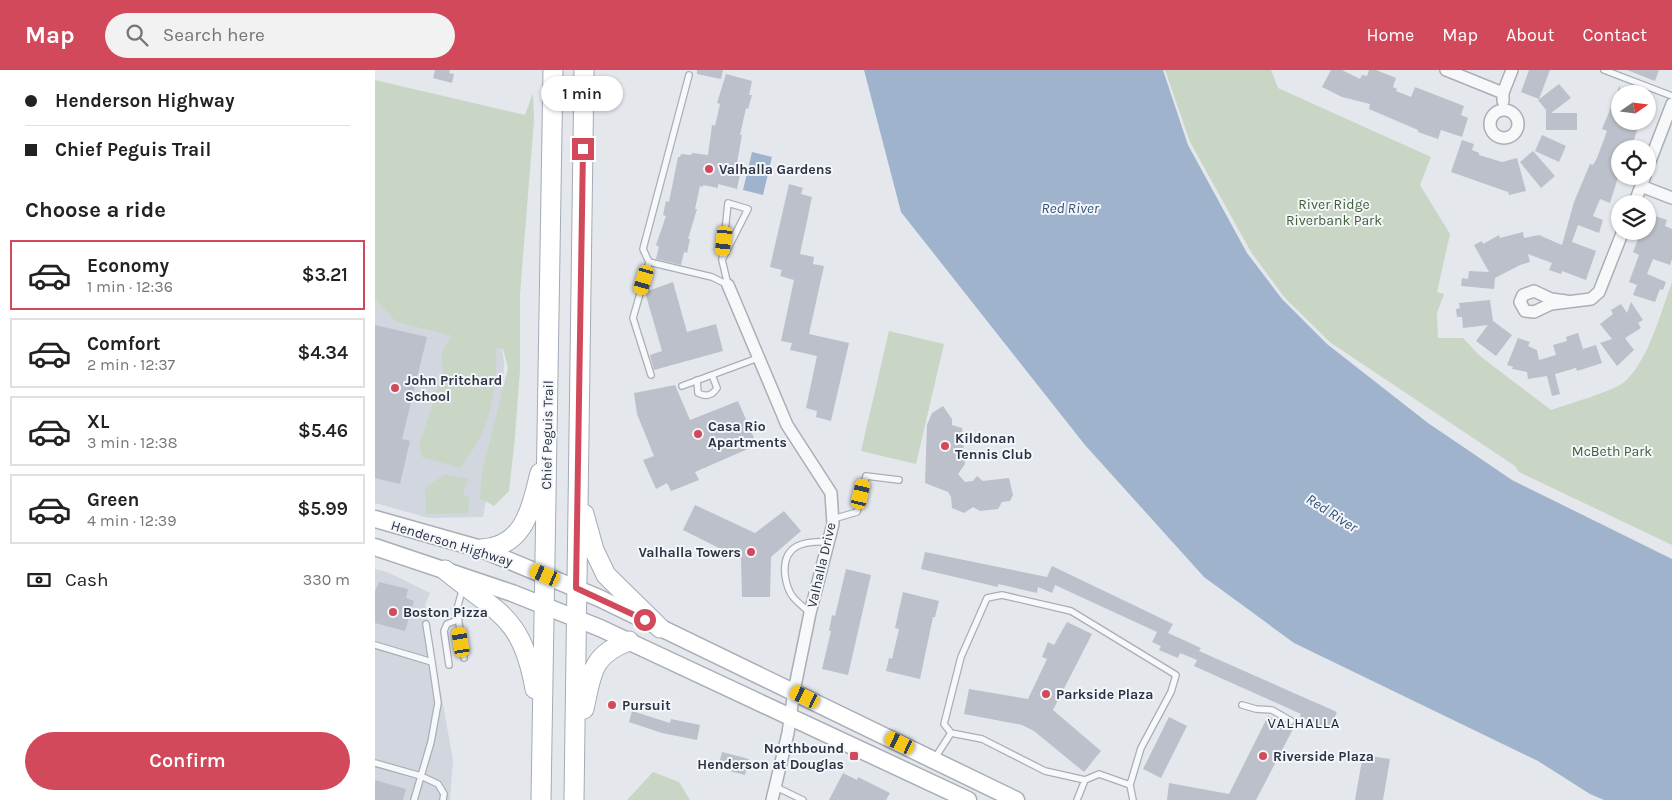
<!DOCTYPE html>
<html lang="en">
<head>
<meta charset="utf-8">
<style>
	:root { --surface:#fff; --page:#f2f2f2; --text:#222; --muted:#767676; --line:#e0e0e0; --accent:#d1495b }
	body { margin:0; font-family:Karla,sans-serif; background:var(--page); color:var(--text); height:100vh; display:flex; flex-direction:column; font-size:19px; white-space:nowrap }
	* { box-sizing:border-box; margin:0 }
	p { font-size:16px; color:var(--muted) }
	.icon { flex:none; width:28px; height:28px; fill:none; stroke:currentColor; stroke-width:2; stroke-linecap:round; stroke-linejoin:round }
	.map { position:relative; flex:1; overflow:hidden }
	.drawer { display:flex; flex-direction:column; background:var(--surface); width:375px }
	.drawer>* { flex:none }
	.hud { display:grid; align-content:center; height:110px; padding:0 25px; background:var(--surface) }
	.needle { width:32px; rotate:76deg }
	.controls { position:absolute; left:1236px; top:15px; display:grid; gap:10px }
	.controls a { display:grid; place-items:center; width:45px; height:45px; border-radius:50%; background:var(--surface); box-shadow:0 1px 4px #0004; font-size:25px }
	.end { position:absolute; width:22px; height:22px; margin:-11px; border:6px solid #d1495b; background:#fff; box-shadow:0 0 0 2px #fff }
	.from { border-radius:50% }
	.bubble { position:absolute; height:35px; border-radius:18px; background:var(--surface); box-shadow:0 1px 4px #0004; font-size:16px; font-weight:600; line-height:35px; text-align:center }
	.car { position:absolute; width:15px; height:30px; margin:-15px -8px; border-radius:6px; box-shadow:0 0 4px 1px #0007; background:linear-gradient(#f5c518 24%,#345 0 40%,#f5c518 0 76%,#345 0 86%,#f5c518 0) }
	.hud b { display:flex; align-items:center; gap:18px; height:48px; font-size:19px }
	.hud b+b { border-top:1px solid var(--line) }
	.hud i { width:12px; height:12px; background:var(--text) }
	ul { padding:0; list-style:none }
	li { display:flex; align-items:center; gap:15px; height:70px; margin:0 10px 8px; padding:0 15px; border:2px solid var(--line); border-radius:0px }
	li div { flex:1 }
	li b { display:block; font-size:19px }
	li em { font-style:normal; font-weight:600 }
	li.active { border-color:var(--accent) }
	li>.icon { width:45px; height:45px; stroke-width:1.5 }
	h2 { padding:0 25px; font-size:22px; line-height:60px }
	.pay { display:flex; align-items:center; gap:12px; height:55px; padding:0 25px; font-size:19px }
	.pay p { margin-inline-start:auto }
	.action { display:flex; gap:10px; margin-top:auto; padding:10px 25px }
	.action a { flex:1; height:58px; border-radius:30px; background:var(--accent); color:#fff; font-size:20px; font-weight:600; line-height:58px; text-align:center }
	header { display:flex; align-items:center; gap:30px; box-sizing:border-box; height:70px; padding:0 25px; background:var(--accent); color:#fff }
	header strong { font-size:24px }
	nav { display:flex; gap:28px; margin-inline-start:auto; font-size:18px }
	.search { width:350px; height:45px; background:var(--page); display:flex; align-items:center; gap:12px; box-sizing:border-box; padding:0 18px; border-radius:28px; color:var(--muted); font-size:19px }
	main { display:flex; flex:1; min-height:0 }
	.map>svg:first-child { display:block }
</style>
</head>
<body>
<header>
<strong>Map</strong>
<div class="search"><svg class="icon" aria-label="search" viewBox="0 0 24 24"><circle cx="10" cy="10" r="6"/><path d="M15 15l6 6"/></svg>Search here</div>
<nav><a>Home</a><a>Map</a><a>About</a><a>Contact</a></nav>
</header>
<main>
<section class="drawer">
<div class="hud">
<b><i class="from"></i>Henderson Highway</b>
<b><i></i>Chief Peguis Trail</b>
</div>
<h2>Choose a ride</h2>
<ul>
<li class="active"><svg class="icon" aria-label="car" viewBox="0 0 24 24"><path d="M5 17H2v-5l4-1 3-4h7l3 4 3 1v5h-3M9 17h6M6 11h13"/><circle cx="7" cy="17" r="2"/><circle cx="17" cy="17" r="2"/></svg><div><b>Economy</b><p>1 min · 12:36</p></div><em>$3.21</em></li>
<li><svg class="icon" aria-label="car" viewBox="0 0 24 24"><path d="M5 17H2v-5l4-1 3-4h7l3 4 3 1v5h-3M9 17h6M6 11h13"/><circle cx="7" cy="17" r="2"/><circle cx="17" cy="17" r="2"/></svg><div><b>Comfort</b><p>2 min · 12:37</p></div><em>$4.34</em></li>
<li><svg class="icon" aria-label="car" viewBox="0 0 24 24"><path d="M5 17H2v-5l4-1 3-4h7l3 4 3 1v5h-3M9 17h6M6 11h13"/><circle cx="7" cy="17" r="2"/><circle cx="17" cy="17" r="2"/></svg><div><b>XL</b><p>3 min · 12:38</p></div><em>$5.46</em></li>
<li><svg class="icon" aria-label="car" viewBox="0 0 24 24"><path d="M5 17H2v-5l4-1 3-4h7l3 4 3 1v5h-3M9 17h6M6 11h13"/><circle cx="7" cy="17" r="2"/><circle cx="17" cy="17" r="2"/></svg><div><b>Green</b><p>4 min · 12:39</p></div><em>$5.99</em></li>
</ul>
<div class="pay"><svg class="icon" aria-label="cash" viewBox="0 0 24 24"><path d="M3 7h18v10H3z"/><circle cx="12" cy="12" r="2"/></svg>Cash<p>330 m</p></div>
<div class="action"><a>Confirm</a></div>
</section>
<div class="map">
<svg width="1297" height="730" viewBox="0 0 1297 730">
	<rect width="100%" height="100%" fill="#e4e7ec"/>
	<path fill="#d2d6de" d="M0 230 21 252 127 279 129 293 127 338 108 447 54 448 0 433Z
		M0 499 12 502 55 523 50 535 78 690 75 730H0Z"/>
	<path fill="#c9d6c5" d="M790 0H896L903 18 1056 87 1045 115 1075 164 1062 222 1069 224 1062 243 1063 268H1088L1105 286 1176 340C1190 335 1238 321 1248 313 1273 293 1286 241 1297 212V475L1144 402 1140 396 956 273 910 228 876 182 815 72Z
		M0 10 150 45 158 23 159 50 145 224V300L140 367 134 421 119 436 105 428 107 403 133 298 128 279 121 278C122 325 115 361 85 398L47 387 44 376 68 301 66 284 76 266 21 252 0 230Z
		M514 261 569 274 541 394 486 381Z
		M70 404 93 409 88 425 94 428 93 443 51 444 50 418Z
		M278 702 304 712 315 730H252Z"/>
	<path fill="#9fb4cc" d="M489 0H788L813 75 872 183 907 229 952 274 1053 353 1137 410 1297 489V730H1229L1215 724 1163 691 919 573 829 507 710 375 526 142Z
		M377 82 397 87 388 125 368 120Z"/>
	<path fill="#bbc0ca" d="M60 0H75L74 3 79 4 77 13 58 8Z
		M322 0H348L346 9 322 4Z
		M956 0H967L985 9 987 5 992 6 994 0H1001L1021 8 1018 17 1022 19 1021 21 1036 27 1040 17 1089 36 1086 45 1093 48 1087 67 1066 60 1063 69 1043 62V60L994 39 995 34 967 27 947 17Z
		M1154 0H1175L1164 29 1146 22Z
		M1252 0H1284L1280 11Z
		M351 4 377 11 374 25H377L373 39 371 38 365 65H367L362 93 367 94 362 119 343 114V118L328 115V117L325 116 320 139H322L313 169H315L312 183 309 182 306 195 281 189 284 177 281 175 291 146 288 145 291 131 294 132 303 87H305L306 84 316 85 317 83 333 85 337 55 340 56 345 34 342 33Z
		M1184 14 1196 28 1176 43H1202V60H1171V40L1163 30Z
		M1245 15V51H1265L1256 79H1245L1239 100 1245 101 1235 133 1225 129 1218 146 1228 150 1224 163 1203 155 1197 172 1221 181 1211 210 1187 201 1186 204 1174 200 1177 193 1153 184 1155 192 1145 195 1120 208 1119 219 1086 216 1087 208 1093 209 1094 201 1114 202 1099 175 1107 171 1108 174 1124 165 1125 168 1148 162 1149 168 1164 165 1187 175 1199 132 1215 94 1218 95 1222 88 1232 61 1227 59Z
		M1167 65 1191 76 1184 92 1160 81Z
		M1087 70 1099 74 1097 80 1104 83V85L1127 92 1142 88 1151 121 1134 125 1133 122 1076 102Z
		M1158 81 1180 106 1166 118 1145 92Z
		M414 114 428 118 426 124 437 127 425 184 439 187 438 194 449 196 434 264 474 273 456 351 441 347 442 341 431 338 442 286 415 280 417 273 406 271 419 210 405 206 407 200 395 197Z
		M1280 146 1292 150 1290 156 1297 159V189L1295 195 1278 189 1272 204 1291 212 1288 220 1285 219 1280 232 1258 225 1262 215 1254 212 1264 185 1258 182 1266 161 1272 164Z
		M298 212 312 262 341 254 348 281 279 300 275 285 287 281 270 222Z
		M1115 230 1118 251 1137 265 1121 286 1101 271 1113 255 1088 258 1087 247H1082L1081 239 1085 238 1084 233Z
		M1256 232 1268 250 1263 253 1266 258 1250 268 1259 280 1242 296 1225 273 1237 269 1225 254 1238 244 1236 240 1246 234 1252 243Z
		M0 255 52 267 27 369 35 371 25 414 0 408Z
		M1203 263 1208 279 1221 275 1227 293 1202 301 1201 298 1180 304 1185 324 1177 326 1172 306 1153 309 1152 302 1137 299 1138 297 1132 295 1143 268 1155 272 1153 276 1162 280 1164 290 1181 285 1178 275 1192 271 1191 267Z
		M300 315 315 350 363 331 382 375 320 402 324 410 296 421 292 413 281 419 268 390 279 386 262 344 259 323Z
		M568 336 577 349V355L587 358 590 394 583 404 590 412 598 411 602 406 608 411 634 408 638 425 635 431 627 432 623 439 605 441 598 437 589 443 577 438 576 427 573 422 550 413 552 355 557 343Z
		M320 435 380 463 409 441 426 461 396 487 395 527H367L366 489 308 460Z
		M550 482 672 507 677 496 798 554 793 563 826 578 824 581 962 642 954 660 925 647 926 644 819 596 822 590 805 583 803 588 784 580 786 576 777 572 782 562 680 515 677 523 663 517 662 523 623 514V517L546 499Z
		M471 499 496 505 473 605 447 599 456 561H454L457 545 460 546Z
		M4 512 33 519 31 528 39 531 30 561 0 553V521Z
		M528 522 564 531 560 547H558L545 609 511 601 514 588 517 589 524 559 520 558Z
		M692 552 717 564 678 640 726 681 709 702 659 661 647 655 589 644 594 619 653 629 672 589 667 587 673 572 679 575Z
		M257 641 295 653 296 649 325 655 322 670 287 663 254 652Z
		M893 646 918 659 881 730H792L794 713 854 724Z
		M794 647 812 656 786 708 768 699Z
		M347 682 374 689 370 705 343 698Z
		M988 685 1015 689 1008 730H980Z
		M468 703 482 710 483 707 515 723 511 730H454Z
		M0 710 31 719 28 730H0Z"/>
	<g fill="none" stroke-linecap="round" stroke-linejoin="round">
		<defs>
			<path id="lane" d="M1229 0 1297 26
				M314 5 268 179 274 192 337 207 353 215
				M347 190 373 139 353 133 347 190 353 215
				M274 192 258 248 276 305
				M322 310 323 323C331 327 337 326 342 318L337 305
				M307 316 383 288
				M458 449 482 442 491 406 524 410
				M88 517 82 539 89 588
				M435 543C430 538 423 533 418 527 413 521 411 512 410 505 407 474 429 471 454 472
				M51 554 57 592
				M0 575 57 592 63 633 56 672 39 730
				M74 595 69 561 72 554 82 550
				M867 635 881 639 897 640 916 651
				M576 663 569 654 586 587 612 528 627 525 696 541 801 605 796 622 766 678 755 715
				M560 688 576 663 607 669 670 701 710 710 724 704 755 715 758 730
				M0 693 46 706 63 714 69 724 68 730
				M401 717 428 730
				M702 730 710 710"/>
			<path id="street" d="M1071 0 1128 23
				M1128 31V23L1137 0
				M1115 54a14 14 0 1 1 28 0a14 14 0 1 1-28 0Z
				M1272 99 1297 34
				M1266 116 1297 128
				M1259 134 1270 106
				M353 215 412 355 456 423 458 454 435 543 419 621 413 663 397 730
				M1191 231 1176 229 1159 221 1148 225 1145 232 1150 241 1159 242 1176 234 1216 229 1224 222 1248 161"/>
			<path id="secondary" d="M0 449 106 479 224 528 641 730
				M0 477 137 523 225 558 593 730"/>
			<path id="primary" d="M209 444 219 480 231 505 285 558
				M106 479C150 477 156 438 165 403
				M70 500C122 543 147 545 160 619
				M209 639C217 603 216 585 254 571
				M166 730 178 0
				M199 730 209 0"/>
		</defs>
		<use href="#lane" stroke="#a9aeb7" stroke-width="8"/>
		<use href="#street" stroke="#a9aeb7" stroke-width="14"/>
		<use href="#secondary" stroke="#a9aeb7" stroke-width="19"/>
		<use href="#primary" stroke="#a3abb8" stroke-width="21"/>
		<use href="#lane" stroke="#f7f8fa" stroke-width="5.5"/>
		<use href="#street" stroke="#f7f8fa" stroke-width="11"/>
		<use href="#secondary" stroke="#fff" stroke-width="16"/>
		<use href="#primary" stroke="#fff" stroke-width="19"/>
	</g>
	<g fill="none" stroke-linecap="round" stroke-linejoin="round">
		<path stroke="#d1495b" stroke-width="6" d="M208 79 201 518 270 550"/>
	</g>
	<g fill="#d1495b" stroke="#f4f6f9" stroke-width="2">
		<circle cx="334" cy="99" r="5"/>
		<circle cx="20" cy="318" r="5"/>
		<circle cx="323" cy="364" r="5"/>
		<circle cx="570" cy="376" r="5"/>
		<circle cx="376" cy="482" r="5"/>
		<circle cx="18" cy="542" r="5"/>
		<circle cx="671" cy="624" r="5"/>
		<circle cx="237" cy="635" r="5"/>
		<rect x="474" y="681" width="10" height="10" rx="2.5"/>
		<circle cx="888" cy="686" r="5"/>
	</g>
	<g text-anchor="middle" stroke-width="4" stroke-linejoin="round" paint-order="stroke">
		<g font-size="14" font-weight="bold" fill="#2b3445" stroke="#f4f6f9" text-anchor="start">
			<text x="344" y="104">Valhalla Gardens</text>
			<text x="30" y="315">John Pritchard<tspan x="30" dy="16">School</tspan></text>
			<text x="333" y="361">Casa Rio<tspan x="333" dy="16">Apartments</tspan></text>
			<text x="580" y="373">Kildonan<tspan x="580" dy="16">Tennis Club</tspan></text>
			<text x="366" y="487" text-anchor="end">Valhalla Towers</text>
			<text x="28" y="547">Boston Pizza</text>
			<text x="681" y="629">Parkside Plaza</text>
			<text x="247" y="640">Pursuit</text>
			<text x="469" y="683" text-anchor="end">Northbound<tspan x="469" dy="16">Henderson at Douglas</tspan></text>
			<text x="898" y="691">Riverside Plaza</text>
		</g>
		<g font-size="14" fill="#3f6138" stroke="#f4f6f9">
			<text x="959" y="139">River Ridge<tspan x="959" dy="16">Riverbank Park</tspan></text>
			<text x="1237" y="386">McBeth Park</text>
		</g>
		<g font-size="14" fill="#2b3445" stroke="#f4f6f9">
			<text transform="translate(172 365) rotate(-89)" y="5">Chief Peguis Trail</text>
			<text transform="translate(77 473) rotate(17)" y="5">Henderson Highway</text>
			<text transform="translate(446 495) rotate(-77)" y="5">Valhalla Drive</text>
		</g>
		<g font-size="15" font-style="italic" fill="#34527a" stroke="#f4f6f9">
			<text x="695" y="143">Red River</text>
			<text transform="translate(957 443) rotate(33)" y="5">Red River</text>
		</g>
		<g font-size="15" letter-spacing="1" fill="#1d2536" stroke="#f4f6f9">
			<text x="929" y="658">VALHALLA</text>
		</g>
	</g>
</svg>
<div class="controls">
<a><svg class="needle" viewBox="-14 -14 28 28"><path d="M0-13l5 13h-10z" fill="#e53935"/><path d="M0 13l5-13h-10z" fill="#767676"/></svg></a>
<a><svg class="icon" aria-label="locate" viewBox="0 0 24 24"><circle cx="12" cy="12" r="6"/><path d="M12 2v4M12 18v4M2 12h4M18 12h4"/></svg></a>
<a><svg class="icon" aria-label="layers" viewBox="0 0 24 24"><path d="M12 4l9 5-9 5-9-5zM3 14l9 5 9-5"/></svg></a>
</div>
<i class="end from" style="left:270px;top:550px"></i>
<i class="end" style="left:208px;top:79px"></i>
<div class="bubble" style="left:166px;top:6px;width:82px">1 min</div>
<i class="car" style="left:349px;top:171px;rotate:186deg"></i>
<i class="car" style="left:269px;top:210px;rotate:196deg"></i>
<i class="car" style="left:486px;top:424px;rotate:13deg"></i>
<i class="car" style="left:170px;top:505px;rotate:293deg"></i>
<i class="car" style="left:86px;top:572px;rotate:351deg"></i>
<i class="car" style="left:430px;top:627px;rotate:296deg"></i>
<i class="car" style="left:525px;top:673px;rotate:296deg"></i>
</div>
</main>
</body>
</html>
